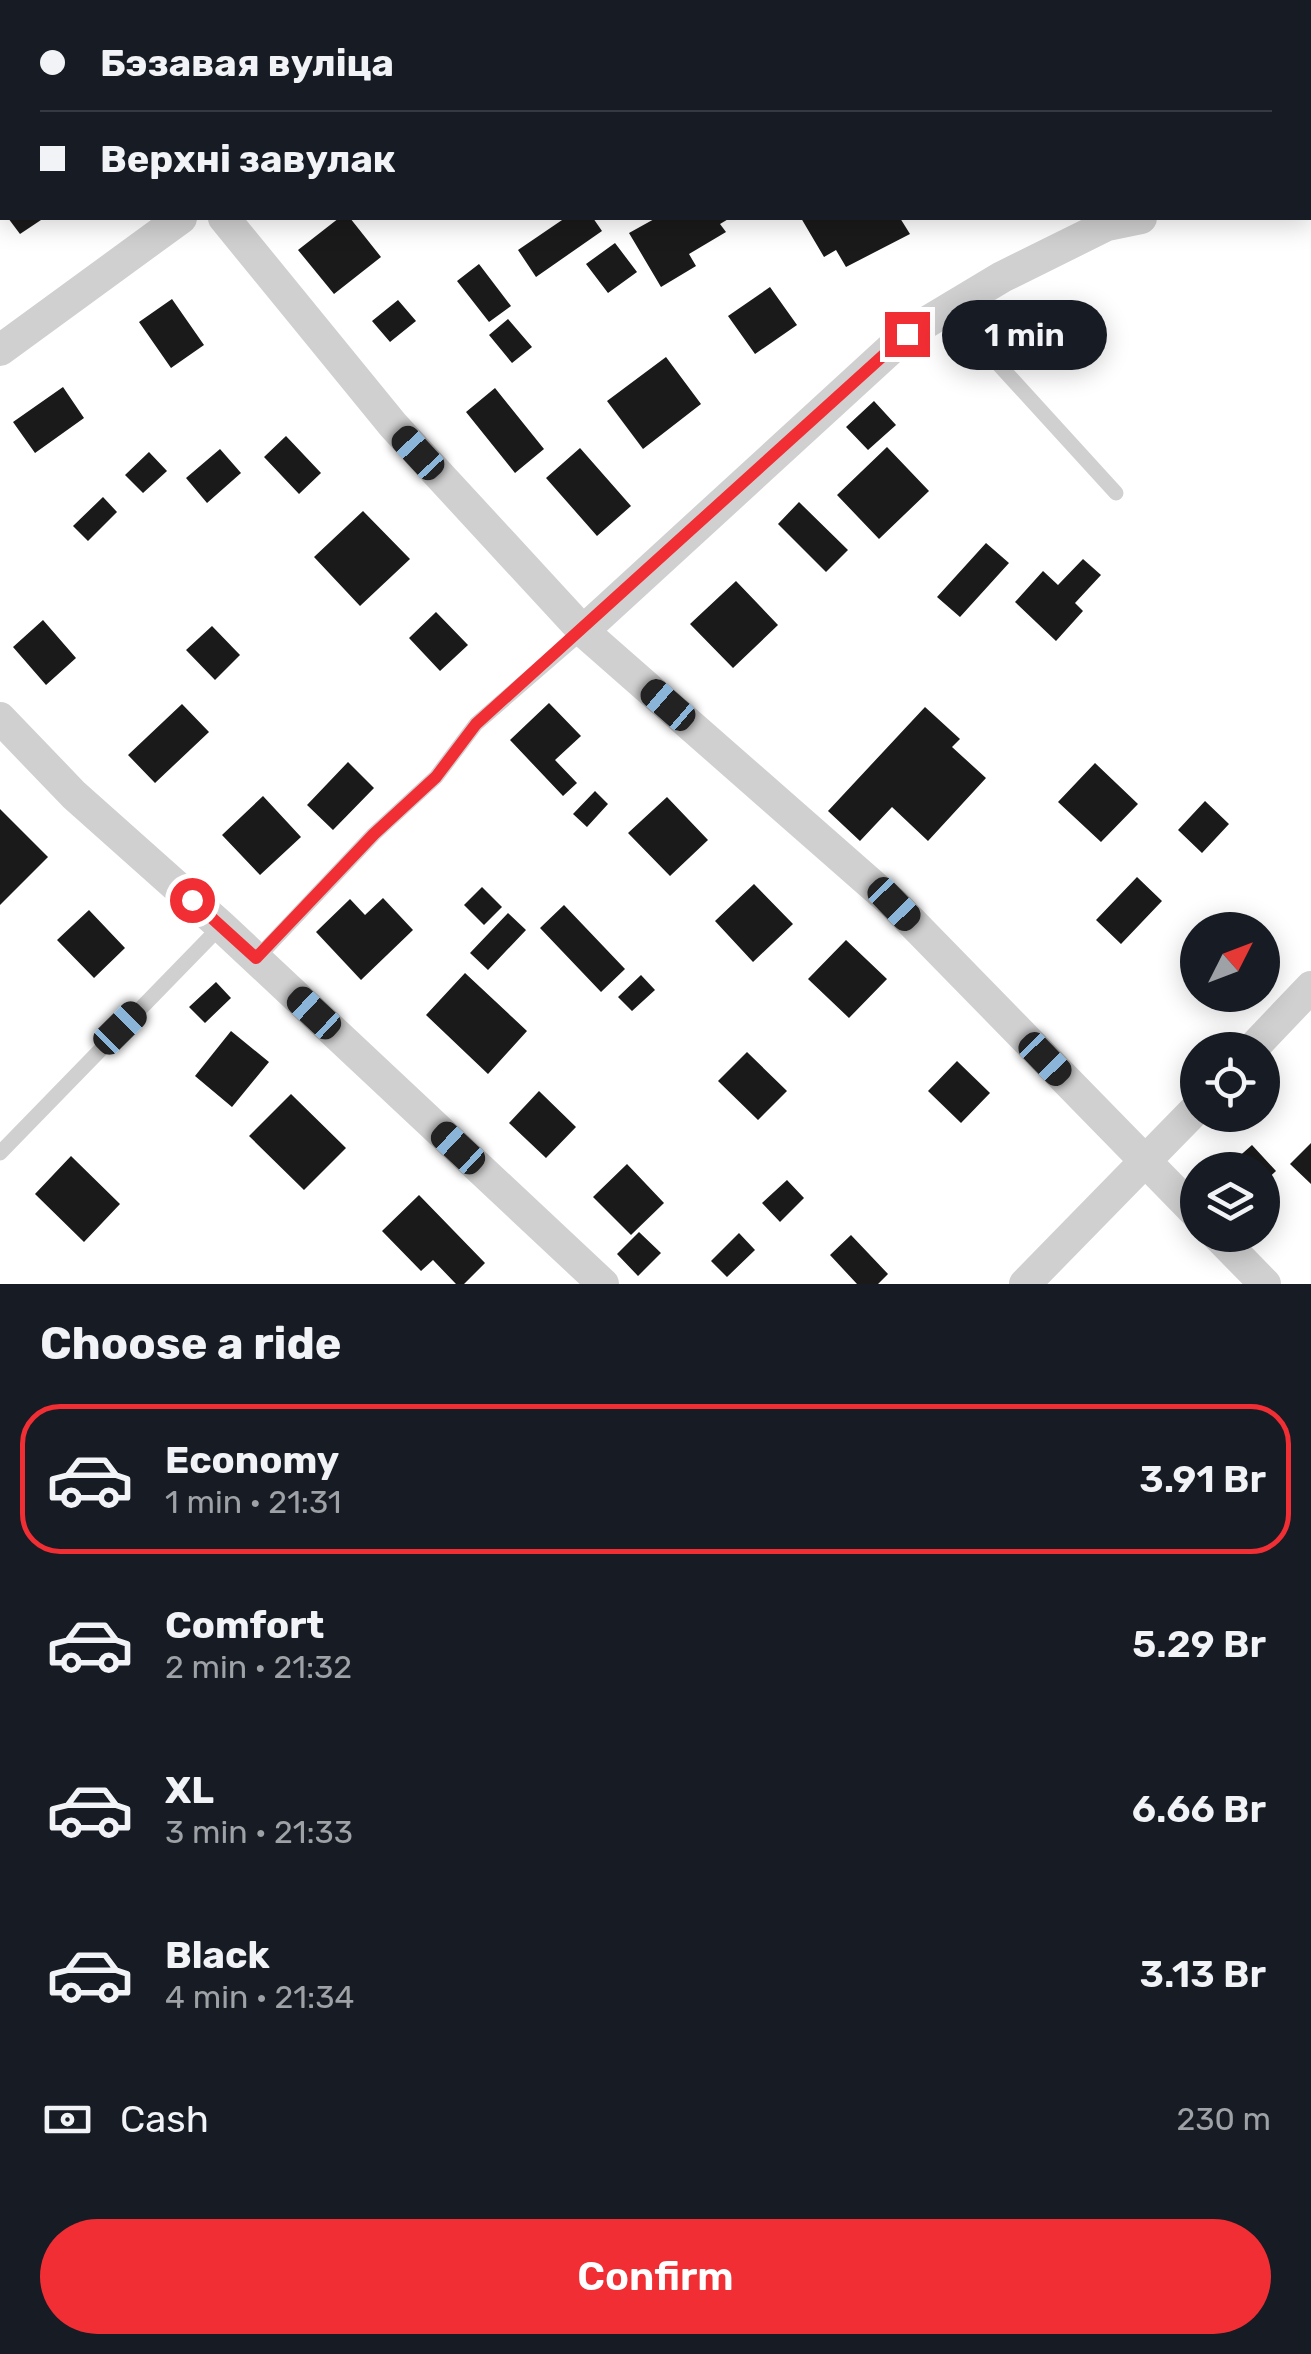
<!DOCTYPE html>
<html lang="en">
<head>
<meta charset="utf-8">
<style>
	:root { --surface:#171b24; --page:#242831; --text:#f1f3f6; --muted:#9ea1a6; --line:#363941; --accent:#f12e34 }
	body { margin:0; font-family:Rubik,sans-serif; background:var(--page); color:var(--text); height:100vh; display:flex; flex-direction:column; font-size:38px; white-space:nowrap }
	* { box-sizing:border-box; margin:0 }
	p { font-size:32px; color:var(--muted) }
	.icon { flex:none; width:55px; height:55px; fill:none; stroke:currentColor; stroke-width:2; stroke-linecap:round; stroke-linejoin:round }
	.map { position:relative; height:1284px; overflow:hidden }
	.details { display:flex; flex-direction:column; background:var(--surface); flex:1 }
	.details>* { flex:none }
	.top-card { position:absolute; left:0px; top:0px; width:1312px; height:220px; box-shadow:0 5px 25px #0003; display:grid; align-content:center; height:220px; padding:0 40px; background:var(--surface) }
	.needle { width:65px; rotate:48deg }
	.buttons { position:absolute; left:1180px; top:912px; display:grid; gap:20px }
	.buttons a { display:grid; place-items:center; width:100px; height:100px; border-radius:50%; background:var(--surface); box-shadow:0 5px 25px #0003; font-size:50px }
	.end { position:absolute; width:45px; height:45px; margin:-22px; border:12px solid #f12e34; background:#fff; box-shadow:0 0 0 5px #fff }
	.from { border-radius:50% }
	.bubble { position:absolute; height:70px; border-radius:35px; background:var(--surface); box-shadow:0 5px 25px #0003; font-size:32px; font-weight:600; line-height:70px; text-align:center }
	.car { position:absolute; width:30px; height:60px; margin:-30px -15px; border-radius:12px; box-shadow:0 0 8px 2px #0007; background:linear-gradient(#222 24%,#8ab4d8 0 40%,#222 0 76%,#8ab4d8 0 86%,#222 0) }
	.top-card b { display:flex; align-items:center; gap:35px; height:95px; font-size:38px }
	.top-card b+b { border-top:2px solid var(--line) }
	.top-card i { width:25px; height:25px; background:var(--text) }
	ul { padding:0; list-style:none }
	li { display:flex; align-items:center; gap:30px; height:150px; margin:0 20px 15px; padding:0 20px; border:5px solid transparent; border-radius:40px }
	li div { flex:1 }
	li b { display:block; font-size:38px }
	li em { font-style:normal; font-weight:600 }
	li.selected { border-color:var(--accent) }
	li>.icon { width:90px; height:90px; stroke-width:1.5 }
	h2 { padding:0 40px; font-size:45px; line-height:120px }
	.pay { display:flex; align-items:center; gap:25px; height:110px; padding:0 40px; font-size:38px }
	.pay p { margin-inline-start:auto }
	.button { display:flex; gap:20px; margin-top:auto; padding:20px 40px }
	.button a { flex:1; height:115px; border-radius:60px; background:var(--accent); color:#fff; font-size:40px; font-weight:600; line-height:115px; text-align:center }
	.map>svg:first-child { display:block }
</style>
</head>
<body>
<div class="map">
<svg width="1311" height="1284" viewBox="0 0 1311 1284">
	<rect width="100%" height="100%" fill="#fff"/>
	<path fill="#e8f0e1" d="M86 0H485L480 2Z"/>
	<path fill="#1a1a1a" d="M8 218H44L20 234Z
		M339 218H350L381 257 334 294 298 250Z
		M565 218H593L602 231 536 277 518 250Z
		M656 218H730L720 224 726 232 689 254 696 266 661 287 629 233Z
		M801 218H900L910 234 846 267 836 250 824 257Z
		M615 243 637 272 608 293 586 264Z
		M479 264 511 306 489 322 457 281Z
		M770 287 797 325 755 354 728 316Z
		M172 299 204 345 171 368 139 322Z
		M398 300 416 321 390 342 372 321Z
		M508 319 532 347 512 363 489 335Z
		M666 357 701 404 643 449 607 401Z
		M63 387 84 418 35 453 13 422Z
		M495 388 544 449 515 473 466 412Z
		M874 401 896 425 868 450 846 427Z
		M286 436 321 473 299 494 264 457Z
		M887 447 929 491 879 539 837 495Z
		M580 448 631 506 597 536 546 478Z
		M220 449 241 473 207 503 186 478Z
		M149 452 167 471 143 493 125 475Z
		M103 497 117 512 88 541 73 526Z
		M799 502 848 550 826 572 778 524Z
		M363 511 410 559 360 606 314 557Z
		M986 543 1009 563 960 617 937 597Z
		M1083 559 1101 575 1075 603 1083 611 1056 641 1015 602 1043 571 1058 585Z
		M736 581 778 625 733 668 690 624Z
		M436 612 468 645 440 671 409 638Z
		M43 620 76 658 46 685 13 647Z
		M212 626 240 655 215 680 186 650Z
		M549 703 581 736 555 760 577 783 563 796 510 740Z
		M182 704 209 732 155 783 128 755Z
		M925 707 960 739 952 747 986 778 928 841 892 807 860 841 828 811Z
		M348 762 374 788 333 830 307 805Z
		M1095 763 1138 804 1101 842 1058 802Z
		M595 791 608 804 587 827 573 814Z
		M263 796 301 837 260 875 222 835Z
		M667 797 708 840 670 876 628 833Z
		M1205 801 1229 824 1202 853 1178 830Z
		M0 809 48 857 0 905Z
		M1137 877 1162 901 1121 944 1096 920Z
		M754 884 793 924 753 962 715 921Z
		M482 887 502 907 484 925 464 905Z
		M383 898 413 930 361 980 316 932 350 899 365 915Z
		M564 905 625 969 601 992 540 928Z
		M89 910 125 948 94 978 57 940Z
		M508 913 526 930 488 970 470 953Z
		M846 940 887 979 849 1018 808 979Z
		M465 973 527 1031 488 1074 426 1015Z
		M641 975 655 990 632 1011 618 997Z
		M216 982 231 998 205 1023 189 1007Z
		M231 1031 269 1062 232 1107 195 1076Z
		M747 1052 787 1091 758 1120 718 1081Z
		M957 1061 990 1093 961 1123 928 1091Z
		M539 1091 576 1127 546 1158 509 1123Z
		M291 1094 346 1148 304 1190 249 1136Z
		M1311 1143V1184L1290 1164Z
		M1252 1145 1276 1171 1262 1184V1170H1244L1235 1160Z
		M71 1156 120 1204 84 1242 35 1194Z
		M627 1164 664 1203 631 1235 593 1197Z
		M787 1180 804 1198 780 1222 762 1203Z
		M419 1195 485 1263 464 1284H456L433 1260 421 1271 382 1231Z
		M639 1232 661 1253 638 1276 617 1254Z
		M739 1233 755 1250 727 1277 711 1261Z
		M851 1235 888 1274 878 1284H857L830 1255Z"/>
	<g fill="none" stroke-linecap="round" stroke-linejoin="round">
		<path stroke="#d0d0d0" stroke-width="15" d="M948 309 1116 493
			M256 959 374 834 436 777 476 724 583 631
			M0 1153 221 926"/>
		<path stroke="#d0d0d0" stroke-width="32" d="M86 0 88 2
			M481 2 485 0
			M1310 193H1311
			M224 218 393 425 583 631 894 904 1198 1215
			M0 350 181 218
			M583 631 907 334 1002 277 1107 225 1141 218
			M0 718 74 795 221 926 603 1284
			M1251 1050 1311 987
			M1217 1235 1265 1284
			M1025 1284 1198 1107"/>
	</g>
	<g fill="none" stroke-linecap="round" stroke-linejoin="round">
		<path stroke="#f12e34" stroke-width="12" d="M192 900 256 958 374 834 436 777 476 724 907 334"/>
	</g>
</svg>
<div class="buttons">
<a><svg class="needle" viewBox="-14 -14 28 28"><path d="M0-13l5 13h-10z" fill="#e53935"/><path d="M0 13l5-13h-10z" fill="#9ea1a6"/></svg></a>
<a><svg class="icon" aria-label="locate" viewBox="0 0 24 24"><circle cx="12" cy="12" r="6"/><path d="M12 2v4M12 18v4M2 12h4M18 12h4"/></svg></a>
<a><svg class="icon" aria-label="layers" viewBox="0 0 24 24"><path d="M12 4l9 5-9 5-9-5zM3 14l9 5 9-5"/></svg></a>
</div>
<i class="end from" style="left:192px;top:900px"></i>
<i class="end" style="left:907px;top:334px"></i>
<div class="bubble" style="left:942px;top:300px;width:165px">1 min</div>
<i class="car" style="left:418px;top:453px;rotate:317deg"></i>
<i class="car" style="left:668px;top:705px;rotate:311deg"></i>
<i class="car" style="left:894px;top:904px;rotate:136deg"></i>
<i class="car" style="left:314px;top:1013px;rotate:313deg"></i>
<i class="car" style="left:120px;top:1028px;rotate:45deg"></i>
<i class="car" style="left:1045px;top:1059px;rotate:136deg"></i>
<i class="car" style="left:458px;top:1148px;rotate:313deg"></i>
<div class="top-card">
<b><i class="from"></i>Бэзавая вуліца</b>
<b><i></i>Верхні завулак</b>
</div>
</div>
<section class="details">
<h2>Choose a ride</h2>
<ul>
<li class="selected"><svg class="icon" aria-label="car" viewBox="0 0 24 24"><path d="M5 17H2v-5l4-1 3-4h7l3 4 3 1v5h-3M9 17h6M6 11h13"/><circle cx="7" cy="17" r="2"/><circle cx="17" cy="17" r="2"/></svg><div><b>Economy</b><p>1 min · 21:31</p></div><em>3.91 Br</em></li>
<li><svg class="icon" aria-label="car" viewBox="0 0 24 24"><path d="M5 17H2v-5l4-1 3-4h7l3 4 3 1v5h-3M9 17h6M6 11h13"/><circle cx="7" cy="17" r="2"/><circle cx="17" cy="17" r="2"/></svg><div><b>Comfort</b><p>2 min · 21:32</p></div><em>5.29 Br</em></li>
<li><svg class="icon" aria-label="car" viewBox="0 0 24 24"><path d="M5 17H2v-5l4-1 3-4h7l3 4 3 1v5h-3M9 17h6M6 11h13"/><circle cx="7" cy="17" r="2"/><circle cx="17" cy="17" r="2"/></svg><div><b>XL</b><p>3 min · 21:33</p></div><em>6.66 Br</em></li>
<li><svg class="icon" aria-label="car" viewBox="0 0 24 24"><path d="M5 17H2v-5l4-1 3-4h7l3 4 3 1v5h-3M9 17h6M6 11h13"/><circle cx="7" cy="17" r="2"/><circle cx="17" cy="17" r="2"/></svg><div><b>Black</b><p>4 min · 21:34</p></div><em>3.13 Br</em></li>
</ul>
<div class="pay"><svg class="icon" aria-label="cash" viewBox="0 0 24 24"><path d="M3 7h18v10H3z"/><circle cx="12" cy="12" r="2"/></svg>Cash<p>230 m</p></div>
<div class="button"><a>Confirm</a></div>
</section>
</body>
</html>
